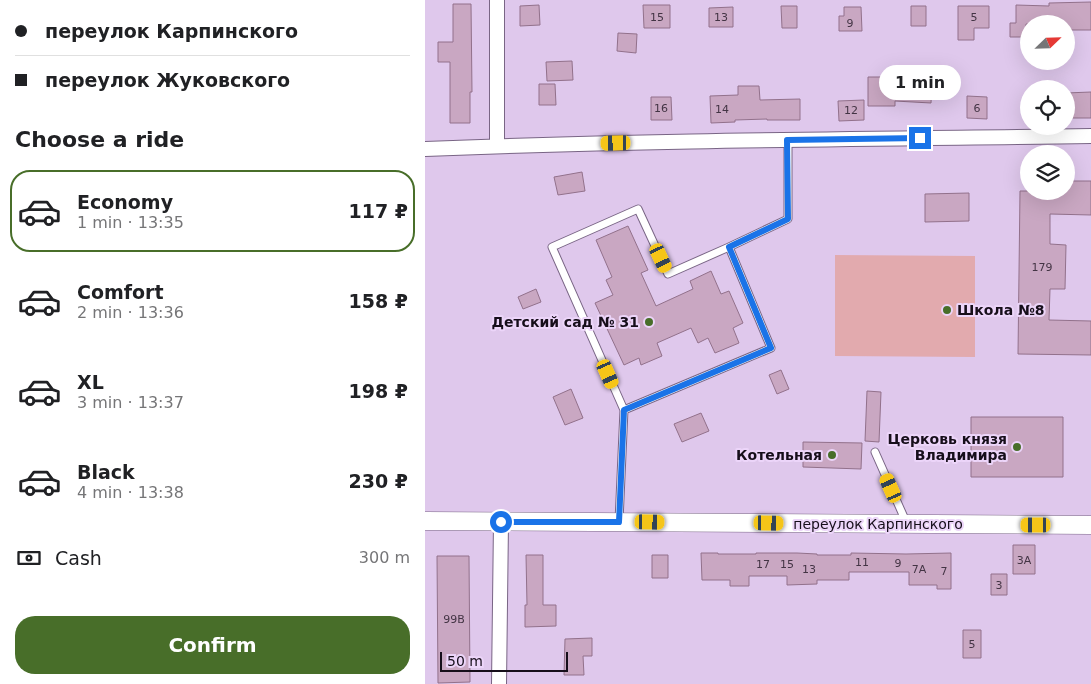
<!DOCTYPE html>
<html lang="en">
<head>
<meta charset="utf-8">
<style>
	:root { --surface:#fff; --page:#f2f2f2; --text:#202124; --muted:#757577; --line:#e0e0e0; --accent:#486e29 }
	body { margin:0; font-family:"DejaVu Sans",sans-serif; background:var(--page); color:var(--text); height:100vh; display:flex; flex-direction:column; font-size:19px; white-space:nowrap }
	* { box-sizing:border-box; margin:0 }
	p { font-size:16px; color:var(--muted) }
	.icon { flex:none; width:28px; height:28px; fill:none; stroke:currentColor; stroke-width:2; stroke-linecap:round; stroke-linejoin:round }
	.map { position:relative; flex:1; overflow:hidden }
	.sheet { display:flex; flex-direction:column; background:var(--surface); width:425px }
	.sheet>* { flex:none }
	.guide { display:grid; align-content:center; height:110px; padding:0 15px; background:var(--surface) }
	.needle { width:32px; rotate:67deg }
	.tools { position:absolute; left:595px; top:15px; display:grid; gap:10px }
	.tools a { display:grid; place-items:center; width:55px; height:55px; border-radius:50%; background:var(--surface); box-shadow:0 5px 20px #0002; font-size:25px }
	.scale { position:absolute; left:15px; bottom:12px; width:128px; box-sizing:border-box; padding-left:5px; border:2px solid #160e1a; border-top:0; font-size:14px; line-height:18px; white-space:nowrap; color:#160e1a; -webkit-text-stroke:4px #ecd5f9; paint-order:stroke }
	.end { position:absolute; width:22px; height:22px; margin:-11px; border:6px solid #1a73e8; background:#fff; box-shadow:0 0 0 2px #fff }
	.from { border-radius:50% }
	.bubble { position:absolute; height:35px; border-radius:18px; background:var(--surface); box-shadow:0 5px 20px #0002; font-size:16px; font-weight:800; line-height:35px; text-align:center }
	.car { position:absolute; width:15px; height:30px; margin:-15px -8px; border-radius:6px; box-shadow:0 0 4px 1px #0007; background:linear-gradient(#f5c518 24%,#345 0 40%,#f5c518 0 76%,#345 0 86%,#f5c518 0) }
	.guide b { display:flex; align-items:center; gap:18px; height:48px; font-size:19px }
	.guide b+b { border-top:1px solid var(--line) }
	.guide i { width:12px; height:12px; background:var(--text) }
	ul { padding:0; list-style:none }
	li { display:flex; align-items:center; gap:15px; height:82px; margin:0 10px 8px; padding:0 5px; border:2px solid transparent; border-radius:20px }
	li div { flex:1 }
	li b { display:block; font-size:19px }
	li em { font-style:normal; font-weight:800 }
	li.current { border-color:var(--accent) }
	li>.icon { width:45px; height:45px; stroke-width:1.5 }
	h2 { padding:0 15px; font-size:22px; line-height:60px }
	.pay { display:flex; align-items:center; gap:12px; height:55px; padding:0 15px; font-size:19px }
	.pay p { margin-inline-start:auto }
	.action { display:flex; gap:10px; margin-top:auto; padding:10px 15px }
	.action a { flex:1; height:58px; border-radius:20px; background:var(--accent); color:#fff; font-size:20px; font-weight:800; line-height:58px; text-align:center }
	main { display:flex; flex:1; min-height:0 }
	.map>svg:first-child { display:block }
</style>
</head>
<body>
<main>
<section class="sheet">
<div class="guide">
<b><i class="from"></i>переулок Карпинского</b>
<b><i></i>переулок Жуковского</b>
</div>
<h2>Choose a ride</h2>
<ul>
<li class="current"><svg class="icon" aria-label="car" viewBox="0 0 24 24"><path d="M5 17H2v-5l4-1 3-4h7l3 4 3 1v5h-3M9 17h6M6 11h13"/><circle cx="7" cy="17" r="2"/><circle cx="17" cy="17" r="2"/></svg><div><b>Economy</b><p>1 min · 13:35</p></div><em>117 ₽</em></li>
<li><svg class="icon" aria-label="car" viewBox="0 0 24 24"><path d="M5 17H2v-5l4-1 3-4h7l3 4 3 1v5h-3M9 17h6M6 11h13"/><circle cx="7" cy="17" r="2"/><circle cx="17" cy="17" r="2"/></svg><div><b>Comfort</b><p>2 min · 13:36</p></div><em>158 ₽</em></li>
<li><svg class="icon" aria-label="car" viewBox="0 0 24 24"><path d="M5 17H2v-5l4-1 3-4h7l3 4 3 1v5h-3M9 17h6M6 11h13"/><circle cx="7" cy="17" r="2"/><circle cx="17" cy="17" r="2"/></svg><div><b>XL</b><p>3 min · 13:37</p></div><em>198 ₽</em></li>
<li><svg class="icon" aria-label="car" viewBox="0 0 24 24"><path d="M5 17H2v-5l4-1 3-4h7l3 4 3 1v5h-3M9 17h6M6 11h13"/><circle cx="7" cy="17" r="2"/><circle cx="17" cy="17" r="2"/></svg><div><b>Black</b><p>4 min · 13:38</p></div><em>230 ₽</em></li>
</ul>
<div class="pay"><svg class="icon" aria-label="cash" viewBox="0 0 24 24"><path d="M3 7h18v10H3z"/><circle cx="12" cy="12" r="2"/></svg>Cash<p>300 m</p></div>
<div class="action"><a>Confirm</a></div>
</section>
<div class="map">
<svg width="666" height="684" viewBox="0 0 666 684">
	<rect width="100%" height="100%" fill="#dfc8ec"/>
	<path fill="#e2aaae" d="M410 255 550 256V357L410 356Z"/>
	<path fill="#c9a7c2" stroke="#92718b" d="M666 2V30H641V24H601V37H585V23H591V5L624 6V3Z
		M28 4H46L47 92H45V123H25V62H13V42H28Z
		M114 5 115 25 95 26V6Z
		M218 5H245V28H219Z
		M356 6H372V28H357Z
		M486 6H501V26H486Z
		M533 6H564V28H549V40H533Z
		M308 7V27H284V8Z
		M419 7H436L437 31H414V16H419Z
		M193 33 212 34 211 53 192 51Z
		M147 61 148 80 122 81 121 62Z
		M443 77H470L507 79 506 103 470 101V106H443Z
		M114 84H130L131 105H114Z
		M313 86H334L335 100 375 99V120H342V119L310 120V122L286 123 285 96 313 95Z
		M666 92V118H641V93Z
		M542 96 562 97V119L542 118Z
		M226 97H246L247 120H226Z
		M439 100V120L414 121 413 101Z
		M157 172 160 191 133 195 129 177Z
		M641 181H666V215L625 214V244L641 245 640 289H625L624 320 666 321V355L593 354 595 191H641Z
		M544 193V221L500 222V194Z
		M203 226 223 270 216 273 231 306 268 289 265 281 286 271 296 294 304 291 318 323 308 328 314 343 290 353 283 338 273 343 266 328 232 343 237 356 216 365 214 358 199 365 170 303 188 295 181 280 187 277 171 240Z
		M111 289 116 302 98 309 93 297Z
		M356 370 364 389 352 394 344 375Z
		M146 389 158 418 140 425 128 397Z
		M442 391 456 392 454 442 440 441Z
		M276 413 284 431 257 442 249 424Z
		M546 417H638V477H546Z
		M378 442 437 443 436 469 378 467Z
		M588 545H610V574H588Z
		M276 553H293V554H331V553H372L392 554V555H426V553L481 554 526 553V589H512V585H484V572H424V580H392V584L362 585V576H324V586H305V580H277Z
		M101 555H118V605H131V626L100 627V605H102Z
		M227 555H243V578H227Z
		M12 556H44L45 682 13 683Z
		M566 574H582V595H566Z
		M538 630H556V658H538Z
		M167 638V656H158L159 675H139L140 639Z"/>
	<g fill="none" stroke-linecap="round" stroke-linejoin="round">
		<defs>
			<path id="service" d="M199 410 127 247 213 209 243 274 304 247
				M450 452 482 524
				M194 521 199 410 346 348 304 247 363 219V140"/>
			<path id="minor" d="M72 146V0
				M0 149C222 140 444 139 666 136
				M74 684 76 522"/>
			<path id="tertiary" d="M0 521 666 525"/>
		</defs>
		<use href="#service" stroke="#796585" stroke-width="9"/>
		<use href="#minor" stroke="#796585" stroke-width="16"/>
		<use href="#tertiary" stroke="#796585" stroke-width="19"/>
		<use href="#service" stroke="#fff" stroke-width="7"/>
		<use href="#minor" stroke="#fff" stroke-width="14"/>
		<use href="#tertiary" stroke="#fff" stroke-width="18"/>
	</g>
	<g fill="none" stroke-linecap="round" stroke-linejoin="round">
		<path stroke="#1a73e8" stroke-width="6" d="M76 522H194L199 410 346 348 304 247 363 219 362 140 495 138"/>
	</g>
	<g fill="#486e29" stroke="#ecd5f9" stroke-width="2">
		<circle cx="522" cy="310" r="5"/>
		<circle cx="224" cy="322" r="5"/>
		<circle cx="592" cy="447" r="5"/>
		<circle cx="407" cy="455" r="5"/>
	</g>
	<g text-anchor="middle" stroke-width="4" stroke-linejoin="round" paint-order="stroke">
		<g font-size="11" fill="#433444">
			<text x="232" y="21">15</text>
			<text x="296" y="21">13</text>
			<text x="549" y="21">5</text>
			<text x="425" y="27">9</text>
			<text x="236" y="112">16</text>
			<text x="552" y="112">6</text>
			<text x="297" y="113">14</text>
			<text x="426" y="114">12</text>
			<text x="617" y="271">179</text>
			<text x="599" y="564">3А</text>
			<text x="437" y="566">11</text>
			<text x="473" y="567">9</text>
			<text x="338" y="568">17</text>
			<text x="362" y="568">15</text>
			<text x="384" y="573">13</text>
			<text x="494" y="573">7А</text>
			<text x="519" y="575">7</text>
			<text x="574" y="589">3</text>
			<text x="29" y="623">99В</text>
			<text x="547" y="648">5</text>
		</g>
		<g font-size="14" font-weight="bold" fill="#160e1a" stroke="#ecd5f9" text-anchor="end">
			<text x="532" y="315" text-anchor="start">Школа №8</text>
			<text x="214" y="327">Детский сад № 31</text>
			<text x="582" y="444">Церковь князя<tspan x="582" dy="16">Владимира</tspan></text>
			<text x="397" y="460">Котельная</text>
		</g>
		<g font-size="14" fill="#160e1a" stroke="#ecd5f9">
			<text x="453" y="529">переулок Карпинского</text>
		</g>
	</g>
</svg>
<div class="tools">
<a><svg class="needle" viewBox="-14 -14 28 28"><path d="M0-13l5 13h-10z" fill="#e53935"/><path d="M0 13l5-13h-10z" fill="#757577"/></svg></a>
<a><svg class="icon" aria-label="locate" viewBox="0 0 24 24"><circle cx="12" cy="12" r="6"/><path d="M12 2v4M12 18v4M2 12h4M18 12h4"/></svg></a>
<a><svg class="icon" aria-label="layers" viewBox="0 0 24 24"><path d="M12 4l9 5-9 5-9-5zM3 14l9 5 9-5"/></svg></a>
</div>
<div class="scale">50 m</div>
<i class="end from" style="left:76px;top:522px"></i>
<i class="end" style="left:495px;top:138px"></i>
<div class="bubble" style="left:454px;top:65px;width:82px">1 min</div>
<i class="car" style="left:191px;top:143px;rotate:269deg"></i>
<i class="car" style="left:236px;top:258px;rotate:155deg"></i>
<i class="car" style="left:183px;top:374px;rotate:156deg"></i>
<i class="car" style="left:466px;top:488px;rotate:336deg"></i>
<i class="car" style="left:225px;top:522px;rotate:91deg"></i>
<i class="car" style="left:344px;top:523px;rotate:91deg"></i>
<i class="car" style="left:611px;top:525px;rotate:270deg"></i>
</div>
</main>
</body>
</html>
